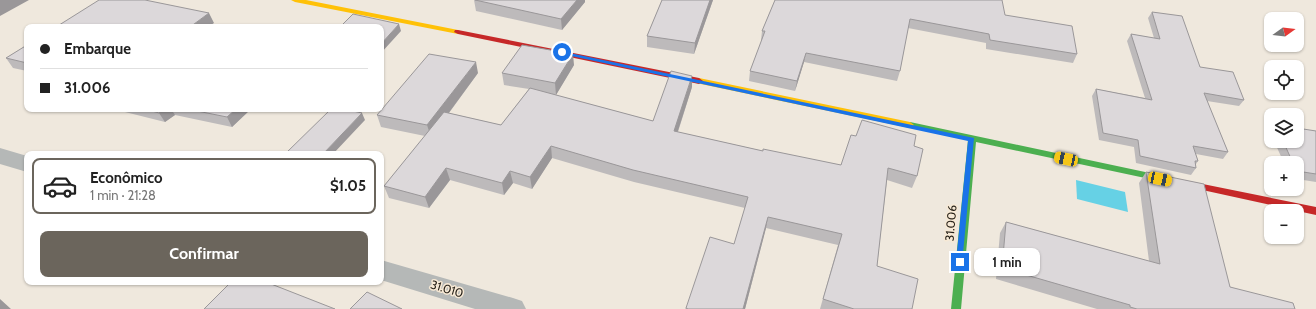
<!DOCTYPE html>
<html lang="pt">
<head>
<meta charset="utf-8">
<style>
	:root { --surface:#fff; --page:#f6f6f6; --text:#222; --muted:#767676; --line:#e0e0e0; --accent:#6b655c }
	body { margin:0; font-family:Cabin,sans-serif; background:var(--page); color:var(--text); height:100vh; display:flex; flex-direction:column; font-size:15px; white-space:nowrap }
	* { box-sizing:border-box; margin:0 }
	p { font-size:13px; color:var(--muted) }
	.icon { flex:none; width:22px; height:22px; fill:none; stroke:currentColor; stroke-width:2; stroke-linecap:round; stroke-linejoin:round }
	.map { position:relative; flex:1; overflow:hidden }
	.panel { position:absolute; left:24px; top:151px; width:360px; height:134px; display:flex; flex-direction:column; background:var(--surface); border-radius:8px; box-shadow:0 1px 3px #0004 }
	.panel>* { flex:none }
	.top-card { position:absolute; left:24px; top:24px; width:360px; height:88px; border-radius:8px; box-shadow:0 1px 3px #0004; display:grid; align-content:center; height:88px; padding:0 16px; background:var(--surface) }
	.needle { width:26px; rotate:75deg }
	.controls { position:absolute; left:1264px; top:12px; display:grid; gap:8px }
	.controls a { display:grid; place-items:center; width:40px; height:40px; border-radius:8px; background:var(--surface); box-shadow:0 1px 3px #0004; font-size:20px }
	.end { position:absolute; width:18px; height:18px; margin:-9px; border:5px solid #1a73e8; background:#fff; box-shadow:0 0 0 2px #fff }
	.from { border-radius:50% }
	.bubble { position:absolute; height:28px; border-radius:8px; background:var(--surface); box-shadow:0 1px 3px #0004; font-size:13px; font-weight:700; line-height:28px; text-align:center }
	.car { position:absolute; width:12px; height:24px; margin:-12px -6px; border-radius:5px; box-shadow:0 0 3px 1px #0007; background:linear-gradient(#f5c518 24%,#345 0 40%,#f5c518 0 76%,#345 0 86%,#f5c518 0) }
	.top-card b { display:flex; align-items:center; gap:14px; height:38px; font-size:15px }
	.top-card b+b { border-top:1px solid var(--line) }
	.top-card i { width:10px; height:10px; background:var(--text) }
	ul { padding:7px 0 0; list-style:none }
	li { display:flex; align-items:center; gap:12px; height:56px; margin:0 8px 6px; padding:0 8px; border:2px solid var(--line); border-radius:8px }
	li div { flex:1 }
	li b { display:block; font-size:15px }
	li em { font-style:normal; font-weight:700 }
	li.active { border-color:var(--accent) }
	li>.icon { width:36px; height:36px; stroke-width:1.5 }
	.primary-button { display:flex; gap:8px; margin-top:auto; padding:8px 16px }
	.primary-button a { flex:1; height:46px; border-radius:8px; background:var(--accent); color:#fff; font-size:16px; font-weight:700; line-height:46px; text-align:center }
	.map>svg:first-child { display:block }
</style>
</head>
<body>
<div class="map">
<svg width="1316" height="309" viewBox="0 0 1316 309">
	<rect width="100%" height="100%" fill="#efe8dd"/>
	<path fill="#66d1e5" d="M1076 180 1125 192 1128 212 1077 199Z"/>
	<g fill="none" stroke-linecap="round" stroke-linejoin="round">
		<path fill="#b5b8b7" fill-rule="evenodd" d="M0 148 27 156V172L0 164Z
			M381 260 513 298 522 301 526 309H475L381 280Z"/>
		<path fill="#4caf50" fill-rule="evenodd" d="M910 122 1178 179 1181 180 1183 182 1181 184 1178 185 976 142 961 309H951L968 140 907 127 906 125Z"/>
		<path fill="#ffc107" fill-rule="evenodd" d="M291 0H306L458 30 462 32 458 34 295 2Z
			M699 78 910 122 914 125 910 128 696 83 695 81Z"/>
		<path fill="#c62828" fill-rule="evenodd" d="M455 30H458L699 78 703 81 699 84 458 34 454 32Z
			M1178 179 1316 207V215L1175 184 1173 182 1175 180Z"/>
	</g>
	<path fill="#bdbabb" d="M474 0H585V2L562 30 476 11Z
		M662 0H713L694 54 647 47V36Z
		M775 0 1005 15 1077 54 1073 63 986 49V43L908 28 900 71 897 81 804 62 795 91 749 81 750 71 762 40H761L762 31Z
		M1152 12 1200 67 1244 100 1239 106 1207 101 1228 152 1223 159 1196 154 1198 161 1196 164V168L1191 175 1136 163 1134 147 1099 140 1092 96 1096 89 1145 98 1127 41 1131 34 1154 38 1148 18Z
		M27 45V71L13 68 6 58Z
		M574 65 556 95 548 93 653 121 692 87 678 132 763 151 841 165 856 136 914 146 917 176 912 188 887 180 877 266 912 309H820L838 245 766 228 745 309H685L734 244 745 208 634 182 552 158 532 189 513 183 504 195 450 180 429 208 389 198 384 186 425 136 381 127 377 115 478 73 449 113 501 125 529 89 504 85 502 73Z
		M119 109H251L232 127 175 115 165 122 121 111Z
		M1271 128V135L1269 131Z
		M1316 131V182L1297 179V163H1284L1274 141H1297Z
		M1146 172 1230 287 1295 309H1097L996 279 1000 233 1006 222 1149 261 1139 183Z"/>
	<path fill="#9a9799" d="M0 0H29L0 16Z
		M577 0H585V2L562 30 561 19Z
		M710 0H713L694 54 695 43Z
		M209 13 214 23 208 27H190Z
		M399 24 401 31 381 53V44Z
		M806 53 804 62 795 91 797 81Z
		M573 54 574 65 556 95 555 83Z
		M476 62 478 73 431 137 427 125Z
		M692 76V87L674 143V131Z
		M164 109H171L175 115 165 122 159 113Z
		M236 109H251L232 127 227 117Z
		M362 113 365 120 333 154H323Z
		M551 146 552 158 532 189 530 177Z
		M446 168 450 180 429 208 425 197Z
		M510 171 513 183 504 195 502 183Z
		M768 217 766 228 745 309H743Z
		M0 299 11 309H0Z"/>
	<path fill="#dcd8da" stroke="#9a9799" d="M99 0H145L209 13 190 27H56Z
		M475 0H577L561 19Z
		M662 0H710L695 43 647 36Z
		M775 0H1002L1005 15 1072 26 1077 54 990 40 989 34 910 19 900 71 806 53 797 81 750 71 765 31H762Z
		M1152 12 1182 16 1200 67 1233 72 1244 100 1204 93 1228 152 1193 146 1198 161H1195L1196 168 1140 156 1138 140 1103 133 1096 89 1152 100 1131 34 1160 39Z
		M353 14 399 24 381 44V27H340Z
		M27 45V63L6 58Z
		M522 45 573 54 555 83 502 73Z
		M429 54 476 62 427 125 377 115Z
		M671 71 692 76 674 131 763 151V149L841 165 851 135 856 136 862 120 916 135 914 146 923 149 917 176 888 168 877 266 918 279 912 309H854L823 299 842 234 768 217 743 309H688L686 308 710 237 734 244 748 197 633 170 551 146 530 177 510 171 502 183 446 168 425 197 384 186 444 112 501 125 530 88 653 121Z
		M145 109H164L159 113Z
		M187 109H236L227 117Z
		M331 109H344L362 113 323 154H285Z
		M1297 128 1316 131V174L1297 171V163H1293L1283 141H1297Z
		M1146 172 1204 184 1230 287 1293 303 1295 309H1137L1130 307V305L1002 268 1006 222 1160 264Z
		M231 282H266L335 309H204Z
		M367 292 402 309H350Z"/>
	<path fill="#1a73e8" d="M560 51 974 138 962 264 960 265 956 262 968 141 562 54 559 52Z"/>
	<g text-anchor="middle" stroke-width="3" stroke-linejoin="round" paint-order="stroke">
		<g font-size="12" fill="#241f17" stroke="#f7e9d5">
			<text transform="translate(951 223) rotate(-85)" y="4">31.006</text>
			<text transform="translate(447 289) rotate(17)" y="4">31.010</text>
		</g>
	</g>
</svg>
<div class="controls">
<a><svg class="needle" viewBox="-14 -14 28 28"><path d="M0-13l5 13h-10z" fill="#e53935"/><path d="M0 13l5-13h-10z" fill="#767676"/></svg></a>
<a><svg class="icon" aria-label="locate" viewBox="0 0 24 24"><circle cx="12" cy="12" r="6"/><path d="M12 2v4M12 18v4M2 12h4M18 12h4"/></svg></a>
<a><svg class="icon" aria-label="layers" viewBox="0 0 24 24"><path d="M12 4l9 5-9 5-9-5zM3 14l9 5 9-5"/></svg></a>
<a>+</a>
<a>−</a>
</div>
<i class="end from" style="left:562px;top:52px"></i>
<i class="end" style="left:960px;top:262px"></i>
<div class="bubble" style="left:974px;top:248px;width:66px">1 min</div>
<i class="car" style="left:1066px;top:159px;rotate:282deg"></i>
<i class="car" style="left:1160px;top:179px;rotate:102deg"></i>
<div class="top-card">
<b><i class="from"></i>Embarque</b>
<b><i></i>31.006</b>
</div>
<section class="panel">
<ul>
<li class="active"><svg class="icon" aria-label="car" viewBox="0 0 24 24"><path d="M5 17H2v-5l4-1 3-4h7l3 4 3 1v5h-3M9 17h6M6 11h13"/><circle cx="7" cy="17" r="2"/><circle cx="17" cy="17" r="2"/></svg><div><b>Econômico</b><p>1 min · 21:28</p></div><em>$1.05</em></li>
</ul>
<div class="primary-button"><a>Confirmar</a></div>
</section>
</div>
</body>
</html>
